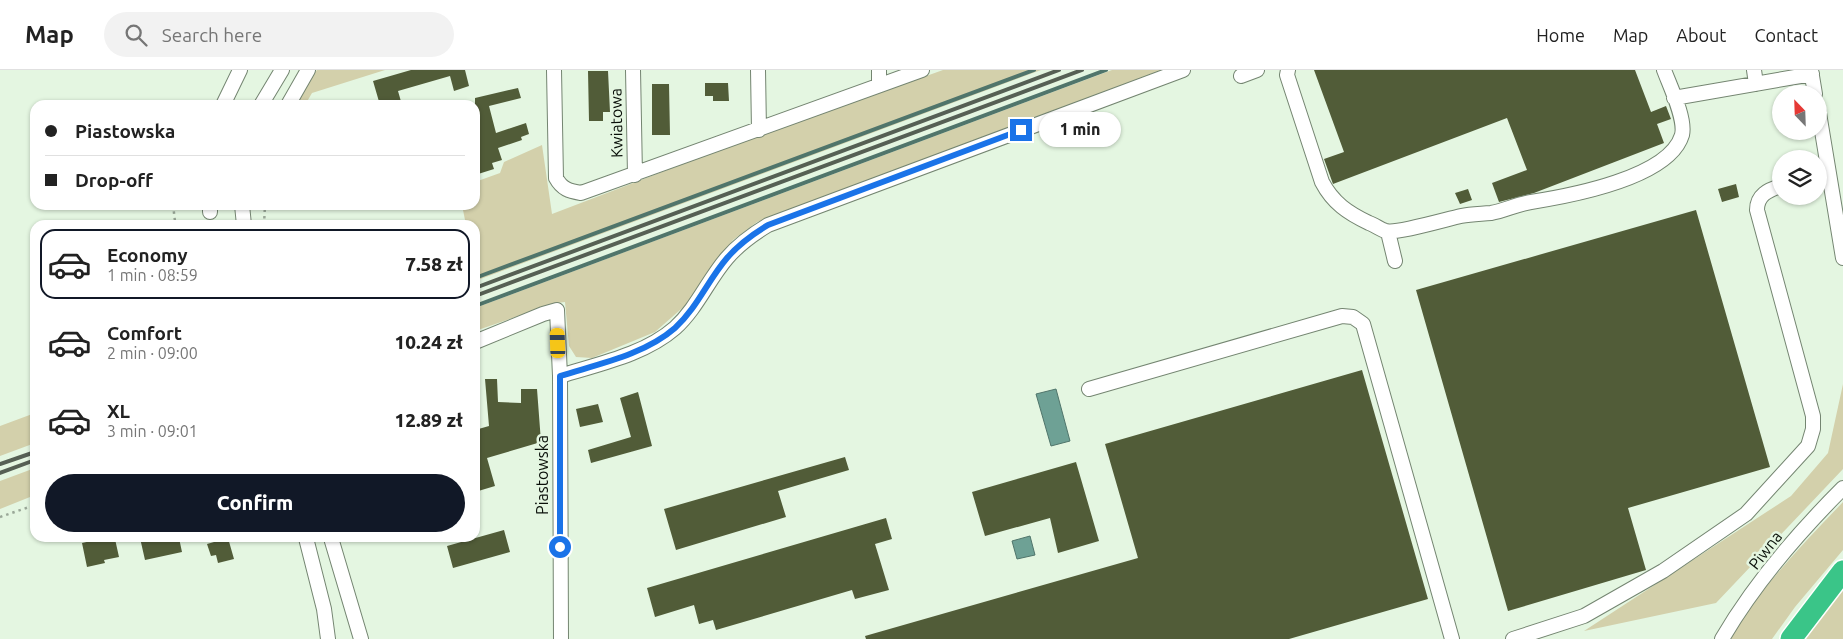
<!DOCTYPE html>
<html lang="en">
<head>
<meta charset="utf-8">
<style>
	:root { --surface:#fff; --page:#f2f2f2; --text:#222; --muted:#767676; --line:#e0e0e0; --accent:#111827 }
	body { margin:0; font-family:Ubuntu,sans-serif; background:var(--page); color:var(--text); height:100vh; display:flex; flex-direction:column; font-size:19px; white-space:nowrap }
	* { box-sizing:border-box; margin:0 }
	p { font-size:16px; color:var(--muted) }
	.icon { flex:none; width:28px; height:28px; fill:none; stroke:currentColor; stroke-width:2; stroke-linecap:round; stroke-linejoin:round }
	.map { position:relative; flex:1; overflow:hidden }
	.drawer { position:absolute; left:30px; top:150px; width:450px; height:322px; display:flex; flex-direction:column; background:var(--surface); border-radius:15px; box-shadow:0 1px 4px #0004 }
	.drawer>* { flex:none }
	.guide { position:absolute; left:30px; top:30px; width:450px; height:110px; border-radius:15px; box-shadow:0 1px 4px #0004; display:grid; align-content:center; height:110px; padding:0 15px; background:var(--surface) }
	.needle { width:32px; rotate:337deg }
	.controls { position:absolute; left:1772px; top:15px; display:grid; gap:10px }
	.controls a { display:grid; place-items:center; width:55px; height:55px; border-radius:50%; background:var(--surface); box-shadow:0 1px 4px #0004; font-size:25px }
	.end { position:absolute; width:22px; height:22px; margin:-11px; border:6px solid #1a73e8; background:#fff; box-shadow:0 0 0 2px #fff }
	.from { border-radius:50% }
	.bubble { position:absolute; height:35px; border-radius:18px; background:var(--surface); box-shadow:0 1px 4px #0004; font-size:16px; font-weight:800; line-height:35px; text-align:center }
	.car { position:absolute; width:15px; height:30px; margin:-15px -8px; border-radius:6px; box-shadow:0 0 4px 1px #0007; background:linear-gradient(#f5c518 24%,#345 0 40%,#f5c518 0 76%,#345 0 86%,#f5c518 0) }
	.guide b { display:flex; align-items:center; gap:18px; height:48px; font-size:19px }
	.guide b+b { border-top:1px solid var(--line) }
	.guide i { width:12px; height:12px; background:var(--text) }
	ul { padding:9px 0 0; list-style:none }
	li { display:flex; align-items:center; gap:15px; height:70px; margin:0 10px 8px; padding:0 5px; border:2px solid transparent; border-radius:15px }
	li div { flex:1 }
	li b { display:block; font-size:19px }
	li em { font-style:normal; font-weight:800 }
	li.current { border-color:var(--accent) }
	li>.icon { width:45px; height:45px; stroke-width:1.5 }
	.button { display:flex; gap:10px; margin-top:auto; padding:10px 15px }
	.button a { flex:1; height:58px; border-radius:30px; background:var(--accent); color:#fff; font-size:20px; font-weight:800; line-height:58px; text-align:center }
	header { display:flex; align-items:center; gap:30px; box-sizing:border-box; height:70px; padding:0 25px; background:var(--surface); border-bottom:1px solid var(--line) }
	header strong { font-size:24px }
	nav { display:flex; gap:28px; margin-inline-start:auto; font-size:18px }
	.search { width:350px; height:45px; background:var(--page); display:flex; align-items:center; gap:12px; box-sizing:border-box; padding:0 18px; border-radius:28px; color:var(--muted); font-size:19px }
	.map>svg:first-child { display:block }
</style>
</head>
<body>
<header>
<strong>Map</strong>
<div class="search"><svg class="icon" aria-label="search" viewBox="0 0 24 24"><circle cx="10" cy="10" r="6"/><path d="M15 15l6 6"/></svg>Search here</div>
<nav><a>Home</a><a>Map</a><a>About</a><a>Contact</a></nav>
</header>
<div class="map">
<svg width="1843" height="569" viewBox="0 0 1843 569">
	<rect width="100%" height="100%" fill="#e4f6e1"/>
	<path fill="#d3d0ab" d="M317 0H385L312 23 305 35H294L301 19Z
		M943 0H1041L475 211V155H466L462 135H475V112L500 103 504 92 542 75 552 144 709 84Z
		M1112 0H1166L757 152 733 170 688 233 655 262 592 288 576 287 569 276 565 232 556 233 475 261V238Z
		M1843 314V399L1716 533 1584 561 1791 426 1828 383Z
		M35 343V373L0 386V356Z
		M35 398V425L0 439V411Z
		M1843 432V480L1795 537 1772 569H1729C1760 518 1802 475 1843 432Z
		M1843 515V569H1802Z"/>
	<path fill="#6ea195" stroke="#50756b" d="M1056 319 1070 371 1051 376 1036 324Z
		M1030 466 1035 485 1017 489 1012 471Z"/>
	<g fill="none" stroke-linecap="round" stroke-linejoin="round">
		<path stroke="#50756b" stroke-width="4" d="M475 208 1034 0
			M475 236 1106 0"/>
	</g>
	<path fill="#515c38" d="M411 0H465L469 16 454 21 450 6 398 21 402 35H380L373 11Z
		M1314 0H1635L1651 42 1666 36 1671 49 1657 54 1664 73 1534 123 1499 132 1492 113 1527 100 1507 48 1333 114 1324 89 1344 82Z
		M588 1H608L610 42H603V51H589Z
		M705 13H728L729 31H713V26H705Z
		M652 14H669L670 65H652Z
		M518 18 521 28 489 36 496 63 526 53 529 64 521 67 522 70 498 78 502 90 492 93 494 99 475 105V28Z
		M1736 114 1739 127 1722 132 1718 119Z
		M1468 119 1472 130 1460 134 1455 123Z
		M1696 140 1770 397 1628 438 1646 500 1508 541 1416 220Z
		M1362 300 1428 529 1289 569H866L865 566 1138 488 1105 374Z
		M485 309H497L498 332 521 333V319H537L541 372 487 388 495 416 475 422V360L489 356Z
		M638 322 652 376 591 393 588 380 631 367 620 328Z
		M598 334 603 352 580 357 576 339Z
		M845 387 849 400 778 421 786 447 676 480 664 439Z
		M1076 392 1099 471 1058 483 1050 448 985 466 972 422Z
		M886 448 892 469 875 474 889 520 855 529 852 520 716 560 713 550 699 554 694 535 655 547 647 518Z
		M504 460 510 482 453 498 447 476Z
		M140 468H179L182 482 145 490Z
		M228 468 234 489 218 493 216 485 211 486 207 474Z
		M100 469 101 472 115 469 119 487 104 490 105 493 87 497 82 473Z"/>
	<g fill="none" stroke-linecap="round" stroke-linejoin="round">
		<defs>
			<path id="minor" d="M554 0 556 108C562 119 569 121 581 123L922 0
				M633 0 635 105
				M758 0 759 60
				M879 0V15
				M1288 0 1287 5 1322 112C1333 133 1348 143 1369 153 1375 155 1381 160 1386 161 1396 164 1447 149 1461 146 1471 144 1480 144 1491 143 1504 141 1517 134 1531 132 1569 126 1669 108 1682 65 1686 49 1670 16 1664 0
				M1754 0 1756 14
				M1811 0 1815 24
				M1241 6 1257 0
				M1674 28 1812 4
				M223 35 240 0
				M261 35 282 0
				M288 35 308 0
				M1819 43 1843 188
				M242 135 244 155
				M210 142V135
				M1388 162 1395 191
				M475 272 543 244 557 240 560 306 561 569
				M560 306C598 294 644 285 675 258 697 238 708 210 727 188 739 174 753 164 768 155L1183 0
				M1089 319 1342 246 1353 247 1363 254 1452 569
				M306 468 324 539 328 569
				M331 468 361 569
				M1513 569 1584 546 1663 501 1746 444 1808 376 1813 359V346L1757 140C1757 125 1768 120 1781 116
				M1722 569C1754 514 1798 463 1843 418"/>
			<path id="highway" d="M1791 569 1843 501"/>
		</defs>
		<use href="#minor" stroke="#748571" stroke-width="16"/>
		<use href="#highway" stroke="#fff" stroke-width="24"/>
		<path stroke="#9aa898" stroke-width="2.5" stroke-dasharray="2.5 4" stroke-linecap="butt" d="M173 135 175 151 178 155
			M264 155 265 135
			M0 447 35 435"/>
		<use href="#minor" stroke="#fff" stroke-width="14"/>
		<use href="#highway" stroke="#3ac588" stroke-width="21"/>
		<path stroke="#566054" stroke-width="4" d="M475 218 1059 0
			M475 226 1082 0
			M0 394 35 382
			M0 403 35 390"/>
	</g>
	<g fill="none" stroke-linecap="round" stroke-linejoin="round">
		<path stroke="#1a73e8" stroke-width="6" d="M560 477V306C598 294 644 285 675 258 697 238 708 210 727 188 739 174 753 164 768 155L1021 60"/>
	</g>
	<g text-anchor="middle" stroke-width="5" stroke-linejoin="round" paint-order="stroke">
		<g font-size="16" fill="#090f09" stroke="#e4f6e1">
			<text transform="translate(616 53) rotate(-91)" y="6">Kwiatowa</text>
			<text transform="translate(542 405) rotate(-90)" y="6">Piastowska</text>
			<text transform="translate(1765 480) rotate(-52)" y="6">Piwna</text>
		</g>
	</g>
</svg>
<div class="controls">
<a><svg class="needle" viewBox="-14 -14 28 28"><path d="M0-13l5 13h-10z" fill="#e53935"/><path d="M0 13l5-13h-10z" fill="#767676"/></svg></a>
<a><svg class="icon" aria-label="layers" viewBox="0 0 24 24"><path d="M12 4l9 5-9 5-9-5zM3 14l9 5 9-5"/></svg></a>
</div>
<i class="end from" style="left:560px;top:477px"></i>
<i class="end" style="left:1021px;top:60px"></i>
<div class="bubble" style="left:1039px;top:42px;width:82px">1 min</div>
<i class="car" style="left:558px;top:273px;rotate:358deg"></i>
<div class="guide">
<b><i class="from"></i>Piastowska</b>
<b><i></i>Drop-off</b>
</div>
<section class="drawer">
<ul>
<li class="current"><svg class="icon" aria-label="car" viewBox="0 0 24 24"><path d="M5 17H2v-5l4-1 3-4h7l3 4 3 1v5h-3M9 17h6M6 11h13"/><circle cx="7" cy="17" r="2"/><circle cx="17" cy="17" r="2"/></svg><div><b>Economy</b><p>1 min · 08:59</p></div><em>7.58 zł</em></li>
<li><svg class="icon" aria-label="car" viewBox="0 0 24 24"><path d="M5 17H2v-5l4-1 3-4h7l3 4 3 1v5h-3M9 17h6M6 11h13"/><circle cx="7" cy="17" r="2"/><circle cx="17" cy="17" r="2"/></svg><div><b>Comfort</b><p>2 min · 09:00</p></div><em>10.24 zł</em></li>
<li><svg class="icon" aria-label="car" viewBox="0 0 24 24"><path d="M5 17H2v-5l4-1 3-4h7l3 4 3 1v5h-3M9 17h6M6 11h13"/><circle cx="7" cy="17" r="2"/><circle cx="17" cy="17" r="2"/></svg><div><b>XL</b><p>3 min · 09:01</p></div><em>12.89 zł</em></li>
</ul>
<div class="button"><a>Confirm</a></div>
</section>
</div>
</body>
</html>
